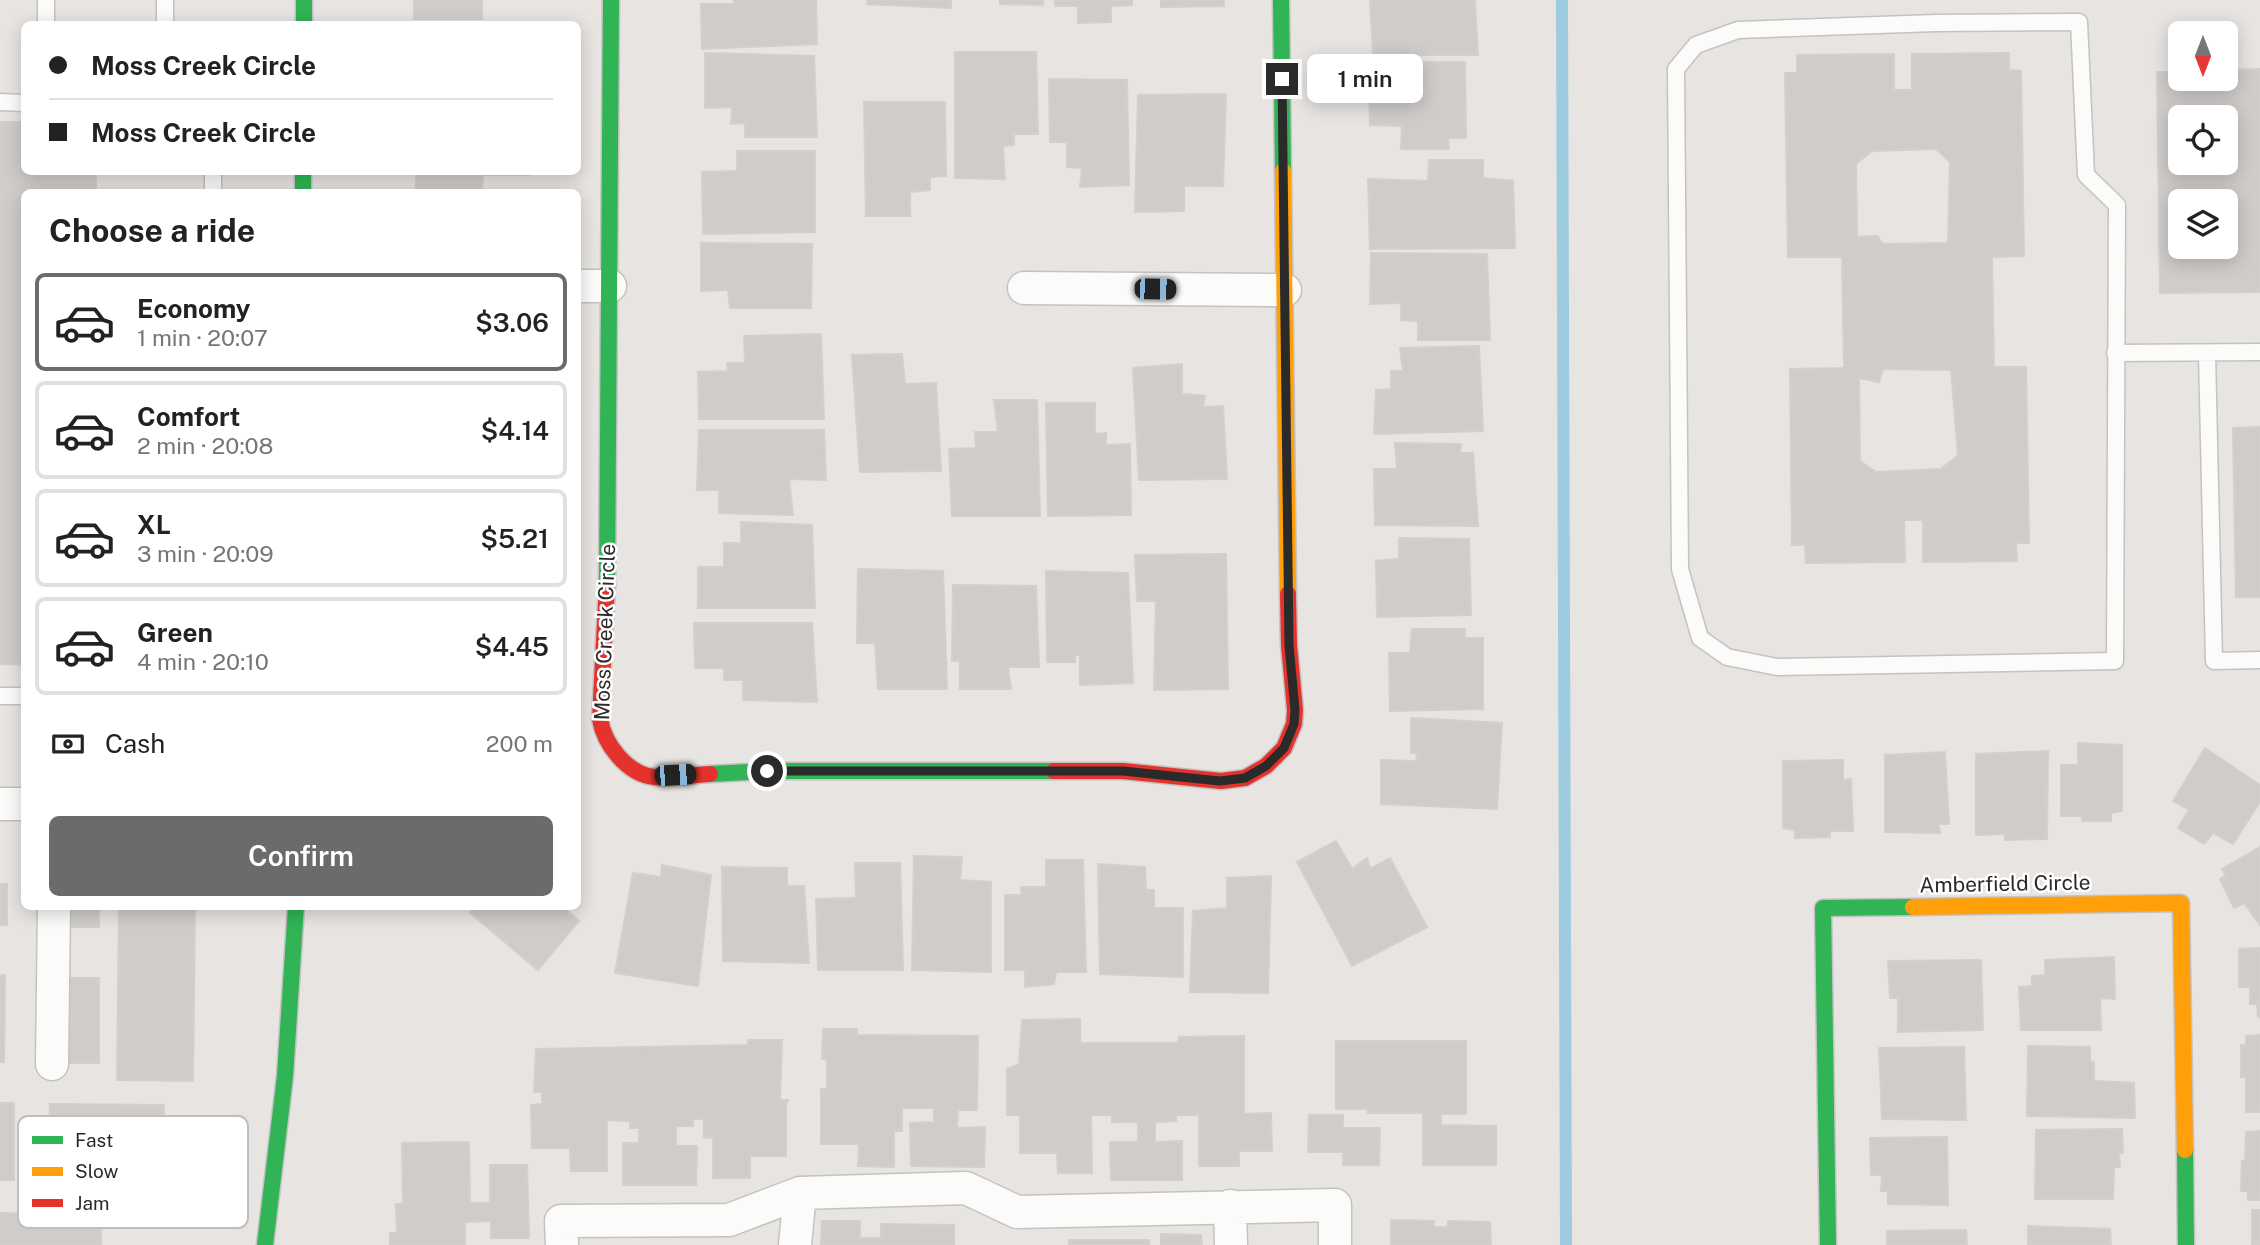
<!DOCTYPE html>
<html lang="en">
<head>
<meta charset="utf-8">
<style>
	:root { --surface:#fff; --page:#f6f6f6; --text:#222; --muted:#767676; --line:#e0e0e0; --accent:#6c6b6a }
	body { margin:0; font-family:"Public Sans",sans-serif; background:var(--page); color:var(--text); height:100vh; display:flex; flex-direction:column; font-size:26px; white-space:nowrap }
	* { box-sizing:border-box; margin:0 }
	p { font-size:23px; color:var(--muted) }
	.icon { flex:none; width:38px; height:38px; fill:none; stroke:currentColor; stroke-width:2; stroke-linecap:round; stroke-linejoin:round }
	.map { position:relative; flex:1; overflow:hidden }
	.panel { position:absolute; left:21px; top:189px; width:560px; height:721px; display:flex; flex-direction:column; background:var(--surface); border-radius:10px; box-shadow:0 4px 18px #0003 }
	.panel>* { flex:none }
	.banner { position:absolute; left:21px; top:21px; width:560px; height:154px; border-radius:10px; box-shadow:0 4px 18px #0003; display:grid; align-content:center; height:154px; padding:0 28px; background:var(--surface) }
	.needle { width:46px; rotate:180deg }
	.buttons { position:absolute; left:2168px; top:21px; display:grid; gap:14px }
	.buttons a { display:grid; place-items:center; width:70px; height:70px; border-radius:10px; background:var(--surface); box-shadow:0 4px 18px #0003; font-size:35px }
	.end { position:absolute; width:32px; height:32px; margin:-16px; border:9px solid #2a2a2a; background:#fff; box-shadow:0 0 0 4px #fff }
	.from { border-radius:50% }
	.bubble { position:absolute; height:49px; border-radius:10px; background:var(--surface); box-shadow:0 4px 18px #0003; font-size:23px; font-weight:600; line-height:49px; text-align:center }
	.car { position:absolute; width:21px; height:42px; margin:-21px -10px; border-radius:9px; box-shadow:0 0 5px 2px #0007; background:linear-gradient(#222 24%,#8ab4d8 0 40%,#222 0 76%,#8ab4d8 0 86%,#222 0) }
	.banner b { display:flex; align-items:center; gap:24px; height:66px; font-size:26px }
	.banner b+b { border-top:2px solid var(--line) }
	.banner i { width:18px; height:18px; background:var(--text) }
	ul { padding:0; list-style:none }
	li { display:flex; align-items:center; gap:21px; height:98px; margin:0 14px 10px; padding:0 14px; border:4px solid var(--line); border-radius:10px }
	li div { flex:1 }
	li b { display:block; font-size:26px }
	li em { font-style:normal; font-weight:600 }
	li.on { border-color:var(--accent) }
	li>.icon { width:63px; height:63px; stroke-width:1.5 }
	h2 { padding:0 28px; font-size:32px; line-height:84px }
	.pay { display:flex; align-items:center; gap:18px; height:77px; padding:0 28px; font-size:26px }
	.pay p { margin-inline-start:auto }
	.action { display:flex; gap:14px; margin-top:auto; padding:14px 28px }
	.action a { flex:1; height:80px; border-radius:10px; background:var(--accent); color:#fff; font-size:28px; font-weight:600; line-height:80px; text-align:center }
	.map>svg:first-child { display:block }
</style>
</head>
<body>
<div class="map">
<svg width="2260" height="1245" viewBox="0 0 2260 1245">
	<rect width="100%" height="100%" fill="#e7e4e1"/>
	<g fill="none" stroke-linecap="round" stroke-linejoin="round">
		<path stroke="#9dcce0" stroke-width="12" d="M1562 0 1566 1245"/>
	</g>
	<path fill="#cfccca" stroke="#d2d0cd" stroke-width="2" fill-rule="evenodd" d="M414 0H482V19H414Z
		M734 0H816L817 44 702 49 701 4H734Z
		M868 0H951V8L867 4Z
		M1000 0H1043V5L1000 4Z
		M1055 0H1132V5L1111 6V22L1078 23V6H1055Z
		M1161 0H1224V6L1161 7Z
		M1370 0H1475L1478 55H1373Z
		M955 52H1036L1038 134H1014V145L1003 146 1005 179 955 178Z
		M705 53 814 56 817 137H745V123L731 124 732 107 705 108Z
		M2009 53V70L2021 71 2024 256 1992 257 1994 367H2026L2029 543H2016L2017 561 1923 562V520H1904L1905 562 1806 563 1805 545H1792L1790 369 1844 368 1842 257H1788L1785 73H1797V55L1894 54V90H1912V54ZM1936 149 1950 162 1948 243 1883 244 1877 236 1857 237 1856 164 1872 151ZM1883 369 1951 370 1958 455 1941 469 1876 472 1860 461 1859 378 1879 382Z
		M1368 62H1465L1466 138H1448L1449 149H1401L1402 126 1370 125Z
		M2260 69V292L2160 293 2157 72H2180V79H2226V70ZM2180 117H2226V163H2180ZM2180 201H2226V247H2180Z
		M1049 79 1127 80 1129 185 1080 187 1082 168 1067 167V142H1050Z
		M1226 94 1223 186H1184V211L1135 212 1138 95Z
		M864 102H945L946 176 930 177V190L910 192V216H866Z
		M0 122H24V172H96V192H24V665L0 664Z
		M737 151H815V232L703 234 702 172 737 171Z
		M1429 160H1483V178L1513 181 1515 248 1370 249 1368 179 1428 181Z
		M416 172H529V175H483L482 192H416Z
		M701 243 812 244 811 308H730L728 290 701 291Z
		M1371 253 1487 254 1490 340H1418V321L1401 320V303L1370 304Z
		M821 334 824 419H699L698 372 728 371 727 363H745L744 336Z
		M1479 346 1483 431 1374 434 1376 390 1391 389V371H1403L1400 348Z
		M902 354 905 384 936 383 941 471 860 472 852 355Z
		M1182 364V394L1205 396 1203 407 1223 406 1227 479 1139 480 1133 368Z
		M994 400H1037L1040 516H952L949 449 976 448 975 432H998Z
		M1046 403H1095V434L1106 433V445L1130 444 1131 515 1048 516Z
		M2260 427V597H2236L2233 428Z
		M699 430H824L826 480 789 479 793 515 719 513V490H697Z
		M1395 443 1461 444 1460 453H1473L1478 526 1375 525 1374 469H1397Z
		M741 522 812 525 815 608H698V567H724V543H741Z
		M1399 538 1469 539 1471 615 1377 617 1376 561 1399 559Z
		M1226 554 1228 689 1154 690 1156 601H1137L1135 555Z
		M858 569 943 571 947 689H878L875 643H857Z
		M1046 571 1128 573 1133 683 1080 685V655H1075V662H1047Z
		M953 585 1036 586 1039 667H1008L1011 689H960V661H952Z
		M694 623H812L817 702 743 700V680H724V668H695Z
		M1412 629H1465V638H1483V709L1390 711 1389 653H1410Z
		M1411 718 1502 723 1497 809 1381 804V760L1416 761 1417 753H1411Z
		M2078 743 2122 745V811L2111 813V821H2082V816H2061V765H2078Z
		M2205 748 2260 785V802L2233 844 2213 833 2204 844 2178 828 2189 810 2173 801Z
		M2048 751 2047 839 2005 840V834L1976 835V754Z
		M1945 752 1949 824H1938L1940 833 1885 832V755Z
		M1843 760V780L1851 779 1853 831H1830V837L1795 838V830L1783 828V761Z
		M1336 841 1352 869 1367 858 1370 869 1390 858 1427 927 1352 966 1297 862Z
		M2260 847V925L2244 903 2234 908 2220 879 2226 875 2222 869Z
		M914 856 962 857 960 880 991 882V972L912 970Z
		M1046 860H1083L1086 972H1056L1054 984 1025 987V970H1005V895H1022L1021 887H1046Z
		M855 863H900L903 970H818L816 899 856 898Z
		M1098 864 1145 867 1146 890H1154V908H1183V977L1100 974Z
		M662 865 711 875 698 986 615 973 633 873 661 877Z
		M722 867 787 868V886H804L809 963 723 961Z
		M1271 876 1268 993 1190 992 1193 911 1227 908V878Z
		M0 884H7V925H0Z
		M60 906H99V927H60Z
		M119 906 195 907 193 1081 117 1080Z
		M476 906H561L579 921 538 970 470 913Z
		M2260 948V1017H2258L2257 1004H2250V987H2239V949Z
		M2114 957 2115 999 2100 998 2101 1030H2021L2019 987 2032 986V976L2045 975V960Z
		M1981 960 1983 1030 1898 1032V998H1890L1888 961Z
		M0 975H5L4 1062H0Z
		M60 978H99V1063H59Z
		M1080 1019V1043H1178L1179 1037 1244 1036V1114L1271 1113 1272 1151H1239V1166H1199V1115H1176V1121L1155 1122V1142L1182 1141V1180H1111L1110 1142H1138V1122H1112V1115H1091L1092 1173H1058L1057 1153H1020V1115H1007V1069L1019 1064 1022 1020Z
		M823 1029H857V1035L978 1036 977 1110H958L957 1128 985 1127 984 1167 911 1166 910 1123 934 1122V1108H902V1131H894V1167L858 1166 859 1144H821V1089H827V1059H822Z
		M2260 1035V1112H2246V1077H2241V1045H2246V1036Z
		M748 1040H782L780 1100H788L786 1105V1156H750V1178H713V1138L704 1137V1119H693V1126H676V1146H697L696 1185H623V1143H639V1128H630V1121L607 1120V1171H571L570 1148H532L531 1105 542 1104V1092H534L536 1049 748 1045Z
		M1336 1041H1466V1114H1441V1125L1496 1126V1165H1423V1113H1368V1109H1336Z
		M2028 1046 2090 1047V1061L2094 1062V1081L2134 1083 2135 1118 2027 1116Z
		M1964 1047 1966 1120 1882 1119 1879 1048Z
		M0 1103H14V1180H0Z
		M50 1104 164 1105 163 1181 49 1180Z
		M1309 1115H1343V1128H1380L1379 1165H1343V1152H1308Z
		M2122 1129 2123 1153H2119L2120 1167H2114L2113 1199H2035L2036 1130Z
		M2260 1131V1200H2248V1191H2241L2242 1161 2245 1160 2246 1132Z
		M1947 1137 1948 1205 1888 1204V1191H1881L1882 1175H1871L1870 1138Z
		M469 1142 470 1203H490V1165H527L529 1238H491V1221L465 1222V1245H390V1233H397L396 1204H403L402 1143Z
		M2252 1210H2260V1245L2252 1244Z
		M0 1213 44 1214V1223H101V1245H0Z
		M1391 1220 1434 1221V1227H1448V1221L1490 1222 1491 1245H1391Z
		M822 1221H860V1238H881V1224L954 1225V1245H821Z
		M2028 1226 2110 1229 2111 1245H2028Z
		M1966 1230 1967 1245H1887V1231Z
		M1161 1234 1201 1235 1202 1245H1161Z
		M1069 1240H1149V1245H1069Z"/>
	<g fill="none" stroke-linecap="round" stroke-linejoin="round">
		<defs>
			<path id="lane" d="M2079 22 2086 175 2117 205 2115 661 1777 667 1727 657 1700 638 1680 569 1676 69 1696 45 1738 30 1936 23Z
				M46 24V0
				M165 24V0
				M0 102 24 103
				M213 192V172
				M2115 353 2260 352
				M2207 353 2214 661 2260 660
				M0 696H24"/>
			<path id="street" d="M578 286H610
				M1024 288 1285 290
				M0 804H24
				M52 1064 54 906
				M1230 1206 1231 1245
				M562 1245 561 1221 729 1220 800 1193 966 1188 1017 1212 1335 1205V1245
				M795 1245 800 1193"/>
			<path id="fast" d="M304 0V24
				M1281 0 1283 171
				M303 172V192
				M607 585 611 0
				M710 774 767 771H1054
				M2185 1150 2186 1245
				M265 1245 285 1076 296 906
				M1828 1245 1823 908 1913 907"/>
			<path id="slow" d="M1283 171 1288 594
				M1913 907 2181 903 2185 1150"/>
			<path id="jam" d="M607 585 600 719C604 744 627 774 654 777 671 779 692 775 710 774
				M1054 771H1123L1221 781 1245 778 1266 766 1284 748 1294 724 1295 710 1289 645 1288 594"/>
		</defs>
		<use href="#lane" stroke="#c4c2c3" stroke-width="19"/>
		<use href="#street" stroke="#c4c2c3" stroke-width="35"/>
		<use href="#fast" stroke="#c4c2c3" stroke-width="19"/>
		<use href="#slow" stroke="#c4c2c3" stroke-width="19"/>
		<use href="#jam" stroke="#c4c2c3" stroke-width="19"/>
		<use href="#lane" stroke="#fbfbfa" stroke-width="16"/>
		<use href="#street" stroke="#fbfbfa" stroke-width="32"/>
		<use href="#fast" stroke="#30b455" stroke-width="16"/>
		<use href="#slow" stroke="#ff9f0a" stroke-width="16"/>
		<use href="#jam" stroke="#e5322d" stroke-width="16"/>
	</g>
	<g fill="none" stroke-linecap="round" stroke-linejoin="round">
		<path stroke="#2a2a2a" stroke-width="9" d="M767 771H1123L1220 781 1245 778 1266 766 1284 748 1294 724 1295 710 1289 645 1282 79"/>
	</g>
	<g text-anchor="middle" stroke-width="5" stroke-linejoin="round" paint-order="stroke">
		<g font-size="21" fill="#2a2a2a" stroke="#fff">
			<text transform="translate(605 632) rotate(-88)" y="7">Moss Creek Circle</text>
			<text transform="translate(2005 884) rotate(-1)" y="7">Amberfield Circle</text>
		</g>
	</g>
	<rect x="18" y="1116" width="230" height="112" rx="10" fill="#fff" stroke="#bfbfbf" stroke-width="2"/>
	<rect x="32" y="1136" width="31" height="8" fill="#30b455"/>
	<rect x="32" y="1167" width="31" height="9" fill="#ff9f0a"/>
	<rect x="32" y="1199" width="31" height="8" fill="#e5322d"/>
	<g font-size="19" fill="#2a2a2a">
		<text x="75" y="1147">Fast</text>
		<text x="75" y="1178">Slow</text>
		<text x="75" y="1210">Jam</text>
	</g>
</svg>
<div class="buttons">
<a><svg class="needle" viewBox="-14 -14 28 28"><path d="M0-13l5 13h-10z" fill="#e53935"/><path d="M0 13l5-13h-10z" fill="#767676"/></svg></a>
<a><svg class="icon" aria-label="locate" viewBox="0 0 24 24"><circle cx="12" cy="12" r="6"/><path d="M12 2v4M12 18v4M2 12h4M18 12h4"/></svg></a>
<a><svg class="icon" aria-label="layers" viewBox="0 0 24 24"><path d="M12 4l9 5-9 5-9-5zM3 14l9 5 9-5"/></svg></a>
</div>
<i class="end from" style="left:767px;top:771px"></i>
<i class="end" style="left:1282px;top:79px"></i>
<div class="bubble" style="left:1307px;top:54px;width:116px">1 min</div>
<i class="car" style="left:1155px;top:289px;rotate:91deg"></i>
<i class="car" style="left:675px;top:775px;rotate:87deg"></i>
<div class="banner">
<b><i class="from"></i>Moss Creek Circle</b>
<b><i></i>Moss Creek Circle</b>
</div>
<section class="panel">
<h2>Choose a ride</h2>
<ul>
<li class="on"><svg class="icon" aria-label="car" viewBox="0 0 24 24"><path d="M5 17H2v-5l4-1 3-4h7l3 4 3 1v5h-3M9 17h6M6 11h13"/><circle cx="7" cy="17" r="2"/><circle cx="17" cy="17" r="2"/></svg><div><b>Economy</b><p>1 min · 20:07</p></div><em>$3.06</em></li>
<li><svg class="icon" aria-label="car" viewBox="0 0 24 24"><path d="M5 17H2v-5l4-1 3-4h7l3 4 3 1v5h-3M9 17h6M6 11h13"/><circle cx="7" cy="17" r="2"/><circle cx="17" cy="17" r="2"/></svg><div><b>Comfort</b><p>2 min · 20:08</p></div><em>$4.14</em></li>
<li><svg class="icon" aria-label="car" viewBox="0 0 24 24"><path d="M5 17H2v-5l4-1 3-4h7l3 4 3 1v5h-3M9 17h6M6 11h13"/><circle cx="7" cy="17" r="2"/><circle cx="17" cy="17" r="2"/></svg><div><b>XL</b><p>3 min · 20:09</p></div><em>$5.21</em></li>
<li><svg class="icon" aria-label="car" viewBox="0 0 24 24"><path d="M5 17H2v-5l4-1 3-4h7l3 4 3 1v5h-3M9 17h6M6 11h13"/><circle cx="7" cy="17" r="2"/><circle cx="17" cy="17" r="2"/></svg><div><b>Green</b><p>4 min · 20:10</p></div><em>$4.45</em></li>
</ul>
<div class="pay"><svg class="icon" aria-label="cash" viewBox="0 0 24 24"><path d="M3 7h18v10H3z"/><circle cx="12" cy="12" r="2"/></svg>Cash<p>200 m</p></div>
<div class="action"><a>Confirm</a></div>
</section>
</div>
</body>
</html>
